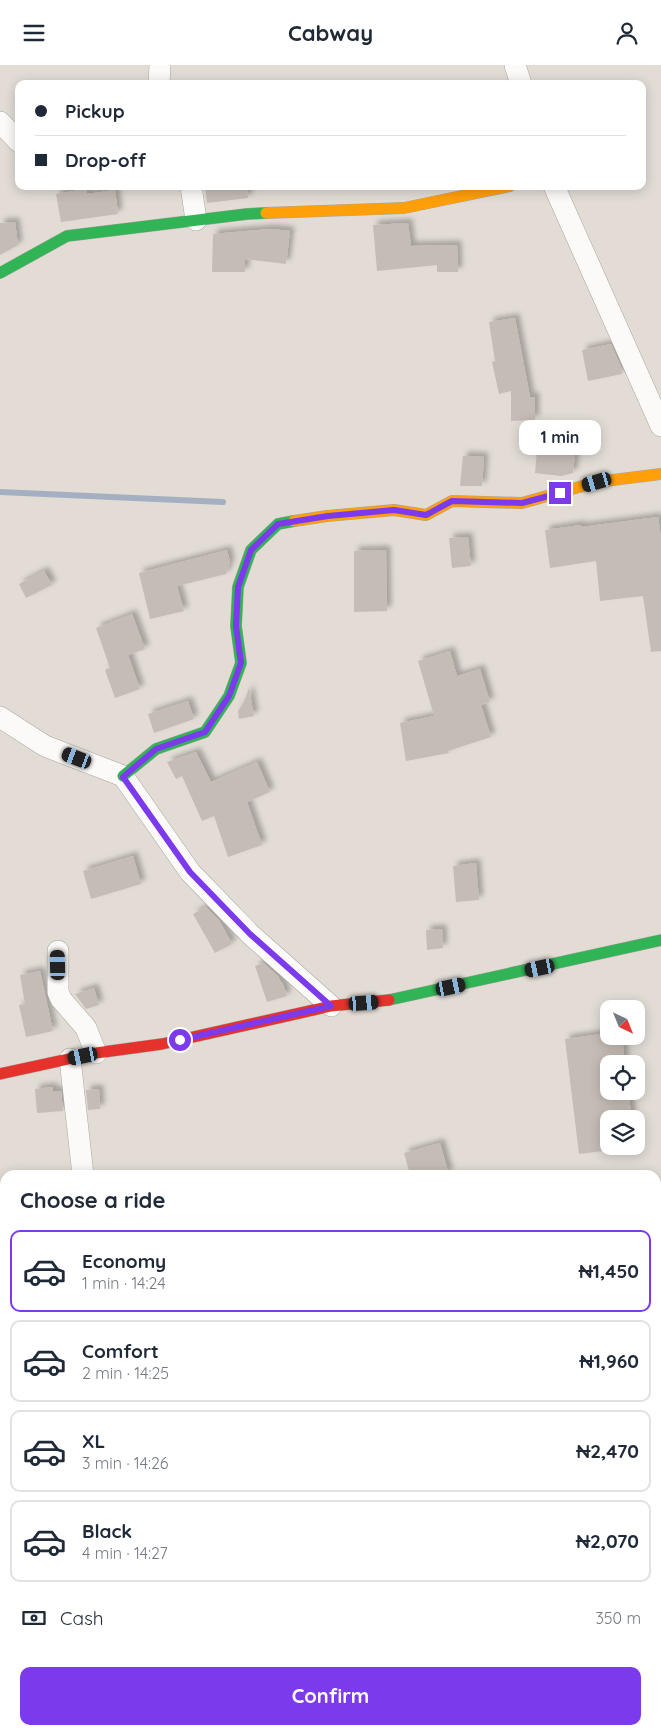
<!DOCTYPE html>
<html lang="en">
<head>
<meta charset="utf-8">
<style>
	:root { --surface:#fff; --page:#f2f2f3; --text:#1f2937; --muted:#747a83; --line:#e0e1e3; --accent:#7c3aed }
	body { margin:0; font-family:Quicksand,sans-serif; background:var(--page); color:var(--text); height:100vh; display:flex; flex-direction:column; font-size:19px; white-space:nowrap }
	* { box-sizing:border-box; margin:0 }
	p { font-size:16px; color:var(--muted) }
	.icon { flex:none; width:28px; height:28px; fill:none; stroke:currentColor; stroke-width:2; stroke-linecap:round; stroke-linejoin:round }
	.map { position:relative; flex:1; overflow:hidden }
	.drawer { position:absolute; left:0px; top:1105px; width:661px; height:565px; display:flex; flex-direction:column; background:var(--surface); border-radius:15px 15px 0 0; box-shadow:0 2px 12px #0003 }
	.drawer>* { flex:none }
	.banner { position:absolute; left:15px; top:15px; width:631px; height:110px; border-radius:10px; box-shadow:0 2px 12px #0003; display:grid; align-content:center; height:110px; padding:0 20px; background:var(--surface) }
	.needle { width:32px; rotate:137deg }
	.buttons { position:absolute; left:600px; top:935px; display:grid; gap:10px }
	.buttons a { display:grid; place-items:center; width:45px; height:45px; border-radius:10px; background:var(--surface); box-shadow:0 2px 12px #0003; font-size:25px }
	.end { position:absolute; width:22px; height:22px; margin:-11px; border:6px solid #7c3aed; background:#fff; box-shadow:0 0 0 2px #fff }
	.from { border-radius:50% }
	.bubble { position:absolute; height:35px; border-radius:10px; background:var(--surface); box-shadow:0 2px 12px #0003; font-size:16px; font-weight:700; line-height:35px; text-align:center }
	.car { position:absolute; width:15px; height:30px; margin:-15px -8px; border-radius:6px; box-shadow:0 0 4px 1px #0007; background:linear-gradient(#222 24%,#8ab4d8 0 40%,#222 0 76%,#8ab4d8 0 86%,#222 0) }
	.banner b { display:flex; align-items:center; gap:18px; height:48px; font-size:19px }
	.banner b+b { border-top:1px solid var(--line) }
	.banner i { width:12px; height:12px; background:var(--text) }
	ul { padding:0; list-style:none }
	li { display:flex; align-items:center; gap:15px; height:82px; margin:0 10px 8px; padding:0 10px; border:2px solid var(--line); border-radius:10px }
	li div { flex:1 }
	li b { display:block; font-size:19px }
	li em { font-style:normal; font-weight:700 }
	li.selected { border-color:var(--accent) }
	li>.icon { width:45px; height:45px; stroke-width:1.5 }
	h2 { padding:0 20px; font-size:22px; line-height:60px }
	.pay { display:flex; align-items:center; gap:12px; height:55px; padding:0 20px; font-size:19px }
	.pay p { margin-inline-start:auto }
	.button { display:flex; gap:10px; margin-top:auto; padding:10px 20px }
	.button a { flex:1; height:58px; border-radius:10px; background:var(--accent); color:#fff; font-size:20px; font-weight:700; line-height:58px; text-align:center }
	header { display:flex; justify-content:space-between; align-items:center; height:65px; padding:0 20px; background:var(--surface); font-size:22px; font-weight:700 }
	.map>svg:first-child { display:block }
</style>
</head>
<body>
<header><svg class="icon" aria-label="menu" viewBox="0 0 24 24"><path d="M4 6h16M4 12h16M4 18h16"/></svg>Cabway<svg class="icon" aria-label="person" viewBox="0 0 24 24"><circle cx="12" cy="8" r="4"/><path d="M4 21q1-7 8-7t8 7"/></svg></header>
<div class="map">
<svg width="661" height="1670" viewBox="0 0 661 1670">
	<defs>
		<filter id="shadow"><feDropShadow dx="4.5" dy="-4.5" stdDeviation="2.5" flood-color="#0004"/></filter>
	</defs>
	<rect width="100%" height="100%" fill="#e2dcd5"/>
	<g fill="none" stroke-linecap="round" stroke-linejoin="round">
		<path stroke="#a4b0c2" stroke-width="6" d="M0 427 223 437
			M0 1557 5 1558"/>
	</g>
	<path fill="#c5bcb5" filter="url(#shadow)" d="M205 121H247L248 133 207 138Z
		M86 124 87 129 115 125 118 149 61 157 56 129Z
		M15 157 18 180 0 190V158Z
		M408 158 411 181 457 180 458 207H437V200L377 206 373 160Z
		M271 164 290 166 286 199 245 194V207H212L213 169Z
		M515 253 530 332H535V355L511 356V326L499 329 492 297 495 296 489 257Z
		M611 279 621 302 622 309 588 316 582 285Z
		M538 374 576 377 573 408 561 411 535 408Z
		M463 391 484 392 482 421H460Z
		M658 452 661 473V586L651 587 643 531 600 536 596 496 550 503 545 465 581 460V462Z
		M468 472 471 501 452 503 449 473Z
		M227 485 230 497 226 509 177 521 184 546 150 554 139 508Z
		M386 485 387 546 354 547V486Z
		M44 506 52 520 26 533 19 519Z
		M132 549 145 584 128 590 140 624 115 633 105 605 110 603 96 563Z
		M450 586 457 611 480 604 490 637 481 640 491 672 448 686 449 688 406 696 400 658 434 651 418 596Z
		M249 623 254 651 239 654 238 646 244 637Z
		M188 636 194 654 154 668 148 649Z
		M196 687 211 717 257 697 270 727 247 737 262 780 228 792 214 751 202 756 182 711 176 714 167 697Z
		M133 791 141 819 91 834 83 806Z
		M476 798 479 835 456 837 453 801Z
		M206 842 219 855 232 879 215 888 193 849Z
		M442 864 443 883 427 885 426 865Z
		M263 898 278 911 281 917H282L287 931 267 937 255 901Z
		M40 906 53 966 26 972 19 940 25 939 20 910Z
		M94 923 99 940 86 944 75 929Z
		M609 968V971H622L625 999H609V1026H628L632 1054H609V1081L635 1082 579 1089 565 974Z
		M53 1022V1026H61L63 1046 37 1048 35 1024Z
		M99 1024 100 1044 88 1045 86 1025Z
		M440 1078 449 1110H410L404 1088Z"/>
	<g fill="none" stroke-linecap="round" stroke-linejoin="round">
		<defs>
			<path id="street" d="M515 0 521 19
				M159 19 160 0
				M0 57 19 77
				M191 121 196 155
				M554 121 661 361
				M0 652 45 681 123 711 190 807 250 869 331 941
				M58 886V927L61 934 86 963 96 988
				M70 994 83 1110
				M0 1320 5 1322
				M80 1670 84 1665"/>
			<path id="fast" d="M0 208 67 171 247 149 266 148
				M123 711 156 684 205 667 229 631 241 598 236 561 238 522 251 485 278 459 294 456
				M389 935 661 875"/>
			<path id="slow" d="M266 148 404 143 510 121
				M294 456 327 451 394 445 426 450 452 436 522 438 597 417 661 409"/>
			<path id="jam" d="M0 1009 96 988 162 979 331 941 389 935"/>
		</defs>
		<use href="#street" stroke="#aaa6a0" stroke-width="22"/>
		<use href="#fast" stroke="#aaa6a0" stroke-width="12"/>
		<use href="#slow" stroke="#aaa6a0" stroke-width="12"/>
		<use href="#jam" stroke="#aaa6a0" stroke-width="12"/>
		<use href="#street" stroke="#fbfaf9" stroke-width="21"/>
		<use href="#fast" stroke="#30b455" stroke-width="11"/>
		<use href="#slow" stroke="#ff9f0a" stroke-width="11"/>
		<use href="#jam" stroke="#e5322d" stroke-width="11"/>
	</g>
	<g fill="none" stroke-linecap="round" stroke-linejoin="round">
		<path stroke="#7c3aed" stroke-width="6" d="M180 975 331 941 250 869 190 807 123 712 156 684 205 667 229 631 241 598 236 561 238 522 251 485 278 459 328 451 394 445 426 450 452 436 522 438 560 428"/>
	</g>
</svg>
<div class="buttons">
<a><svg class="needle" viewBox="-14 -14 28 28"><path d="M0-13l5 13h-10z" fill="#e53935"/><path d="M0 13l5-13h-10z" fill="#747a83"/></svg></a>
<a><svg class="icon" aria-label="locate" viewBox="0 0 24 24"><circle cx="12" cy="12" r="6"/><path d="M12 2v4M12 18v4M2 12h4M18 12h4"/></svg></a>
<a><svg class="icon" aria-label="layers" viewBox="0 0 24 24"><path d="M12 4l9 5-9 5-9-5zM3 14l9 5 9-5"/></svg></a>
</div>
<i class="end from" style="left:180px;top:975px"></i>
<i class="end" style="left:560px;top:428px"></i>
<div class="bubble" style="left:519px;top:355px;width:82px">1 min</div>
<i class="car" style="left:597px;top:417px;rotate:254deg"></i>
<i class="car" style="left:77px;top:693px;rotate:291deg"></i>
<i class="car" style="left:58px;top:900px;rotate:359deg"></i>
<i class="car" style="left:540px;top:903px;rotate:258deg"></i>
<i class="car" style="left:451px;top:922px;rotate:78deg"></i>
<i class="car" style="left:364px;top:938px;rotate:86deg"></i>
<i class="car" style="left:83px;top:991px;rotate:258deg"></i>
<div class="banner">
<b><i class="from"></i>Pickup</b>
<b><i></i>Drop-off</b>
</div>
<section class="drawer">
<h2>Choose a ride</h2>
<ul>
<li class="selected"><svg class="icon" aria-label="car" viewBox="0 0 24 24"><path d="M5 17H2v-5l4-1 3-4h7l3 4 3 1v5h-3M9 17h6M6 11h13"/><circle cx="7" cy="17" r="2"/><circle cx="17" cy="17" r="2"/></svg><div><b>Economy</b><p>1 min · 14:24</p></div><em>₦1,450</em></li>
<li><svg class="icon" aria-label="car" viewBox="0 0 24 24"><path d="M5 17H2v-5l4-1 3-4h7l3 4 3 1v5h-3M9 17h6M6 11h13"/><circle cx="7" cy="17" r="2"/><circle cx="17" cy="17" r="2"/></svg><div><b>Comfort</b><p>2 min · 14:25</p></div><em>₦1,960</em></li>
<li><svg class="icon" aria-label="car" viewBox="0 0 24 24"><path d="M5 17H2v-5l4-1 3-4h7l3 4 3 1v5h-3M9 17h6M6 11h13"/><circle cx="7" cy="17" r="2"/><circle cx="17" cy="17" r="2"/></svg><div><b>XL</b><p>3 min · 14:26</p></div><em>₦2,470</em></li>
<li><svg class="icon" aria-label="car" viewBox="0 0 24 24"><path d="M5 17H2v-5l4-1 3-4h7l3 4 3 1v5h-3M9 17h6M6 11h13"/><circle cx="7" cy="17" r="2"/><circle cx="17" cy="17" r="2"/></svg><div><b>Black</b><p>4 min · 14:27</p></div><em>₦2,070</em></li>
</ul>
<div class="pay"><svg class="icon" aria-label="cash" viewBox="0 0 24 24"><path d="M3 7h18v10H3z"/><circle cx="12" cy="12" r="2"/></svg>Cash<p>350 m</p></div>
<div class="button"><a>Confirm</a></div>
</section>
</div>
</body>
</html>
